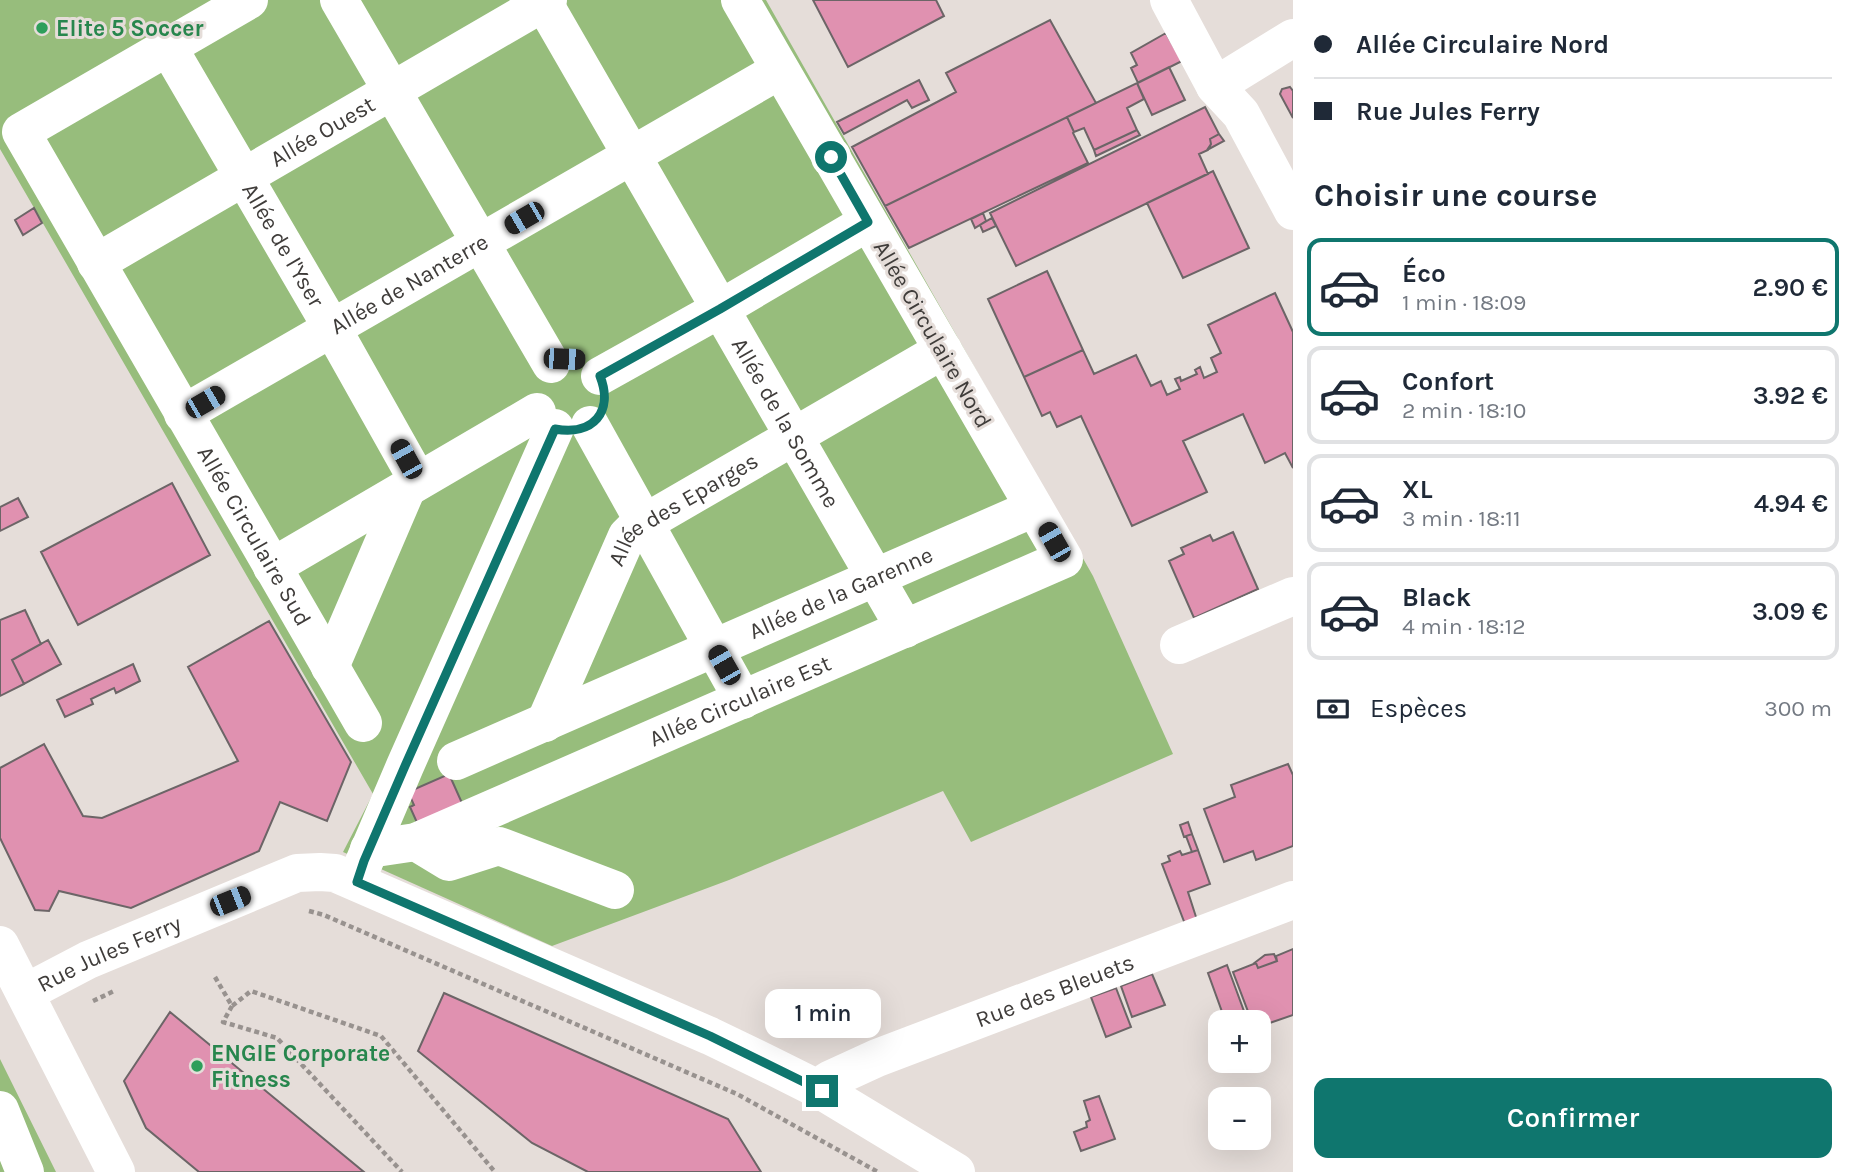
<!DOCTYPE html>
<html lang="fr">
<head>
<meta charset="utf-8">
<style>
	:root { --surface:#fff; --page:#f6f6f7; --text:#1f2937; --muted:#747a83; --line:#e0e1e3; --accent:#0f766e }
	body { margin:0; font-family:Karla,sans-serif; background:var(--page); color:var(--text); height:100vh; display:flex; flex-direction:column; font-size:26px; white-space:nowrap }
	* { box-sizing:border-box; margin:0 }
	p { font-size:23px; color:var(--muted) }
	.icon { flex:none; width:38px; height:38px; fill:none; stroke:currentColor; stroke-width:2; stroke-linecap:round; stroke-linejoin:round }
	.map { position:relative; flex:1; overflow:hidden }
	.drawer { display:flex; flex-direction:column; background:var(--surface); width:560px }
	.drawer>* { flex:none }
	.top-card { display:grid; align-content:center; height:154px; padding:0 21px; background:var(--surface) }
	.tools { position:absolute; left:1208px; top:1010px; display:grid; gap:14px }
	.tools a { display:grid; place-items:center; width:63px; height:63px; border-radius:14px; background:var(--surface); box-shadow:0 7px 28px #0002; font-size:35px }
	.end { position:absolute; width:32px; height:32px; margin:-16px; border:9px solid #0f766e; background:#fff; box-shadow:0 0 0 4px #fff }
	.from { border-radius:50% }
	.bubble { position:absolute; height:49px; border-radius:14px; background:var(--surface); box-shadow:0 7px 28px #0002; font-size:23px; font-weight:600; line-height:49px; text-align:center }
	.car { position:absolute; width:21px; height:42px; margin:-21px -10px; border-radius:9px; box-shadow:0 0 5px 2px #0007; background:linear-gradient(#222 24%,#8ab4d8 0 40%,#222 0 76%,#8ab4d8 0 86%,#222 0) }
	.top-card b { display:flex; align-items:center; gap:24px; height:66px; font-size:26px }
	.top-card b+b { border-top:2px solid var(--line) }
	.top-card i { width:18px; height:18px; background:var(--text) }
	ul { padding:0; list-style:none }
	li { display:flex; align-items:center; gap:21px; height:98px; margin:0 14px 10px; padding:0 7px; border:4px solid var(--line); border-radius:14px }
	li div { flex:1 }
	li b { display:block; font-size:26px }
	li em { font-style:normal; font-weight:600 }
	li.current { border-color:var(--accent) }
	li>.icon { width:63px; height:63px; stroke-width:1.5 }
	h2 { padding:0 21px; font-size:32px; line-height:84px }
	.pay { display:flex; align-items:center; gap:18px; height:77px; padding:0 21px; font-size:26px }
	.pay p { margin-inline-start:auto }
	.button { display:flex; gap:14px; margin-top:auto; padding:14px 21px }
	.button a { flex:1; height:80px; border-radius:14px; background:var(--accent); color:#fff; font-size:28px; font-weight:600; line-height:80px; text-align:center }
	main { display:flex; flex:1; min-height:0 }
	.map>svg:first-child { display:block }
</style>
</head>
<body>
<main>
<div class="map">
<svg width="1293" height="1172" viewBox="0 0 1293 1172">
	<rect width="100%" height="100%" fill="#e5ddd9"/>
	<path fill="#97bd7c" d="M0 0H766L1093 576 1173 754 971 842 943 791 729 880 552 946 343 852 373 794 0 149Z
		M0 1059 56 1172H0Z"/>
	<path fill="#e091b0" stroke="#6c6567" stroke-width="2" d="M813 0H936L944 16 848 67Z
		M1050 20 1096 103 885 206 852 147 956 92 946 73Z
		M1166 33 1182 61 1138 83 1131 68 1137 65 1131 53Z
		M1169 67 1185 100 1152 115 1137 83Z
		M919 80 929 100 912 108 907 100 844 134 837 122Z
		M1137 83 1144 99 1127 108 1137 130 1094 150 1084 128 1074 132 1067 117Z
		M1290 87 1293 91V118L1280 94 1282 89Z
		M1205 107 1219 134 1210 139 1211 144 1208 150 1199 154 1208 174 1016 266 990 213Z
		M1067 117 1074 132 1073 133 1088 163 909 248 885 206Z
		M1137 130 1140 135 1096 156 1094 150Z
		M1219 134 1224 141 1207 150 1211 144 1210 139Z
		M1213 171 1249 248 1183 278 1147 203Z
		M34 208 42 223 23 235 15 220Z
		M983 213 986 221 975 228 971 219Z
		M992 218 996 226 983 232 980 225Z
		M1047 271 1083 350 1024 377 988 299Z
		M1275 293 1293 332V468L1285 453 1265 463 1243 414 1183 441 1207 492 1132 526 1081 416 1057 427 1050 412 1042 416 1024 377 1083 350 1094 374 1136 355 1151 386 1161 381 1167 395 1180 389 1175 379 1180 377 1181 381 1197 374 1195 370 1200 367 1204 378 1217 372 1211 358 1221 353 1208 325Z
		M172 483 210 555 78 625 41 552Z
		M18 498 28 517 0 531V507Z
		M1233 532 1258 589 1194 618 1169 561 1184 554 1181 548 1210 535 1213 541Z
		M25 610 41 644 12 660 24 684 0 696V620Z
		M269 621 351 762 327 821 280 802 259 851 131 908 59 891 49 911 35 910 0 838V768L44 744 83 816 102 818 238 761 188 667Z
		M48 640 61 664 24 684 12 660Z
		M133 664 140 681 116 693 114 688 91 699 93 704 65 717 57 700Z
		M1288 764 1293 775V846L1256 860 1253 851 1224 862 1204 809 1235 797 1231 785Z
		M449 774 466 812 419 827 410 807 414 805 408 792Z
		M1188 822 1192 834 1184 837 1180 825Z
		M1192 834 1198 850 1192 852 1186 836Z
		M1198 850 1210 884 1188 892 1197 920 1185 924 1162 864 1170 861 1168 856 1180 851 1182 855Z
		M1293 949V1015L1258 1027V1022H1252L1233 972 1256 963 1258 968 1277 961 1276 956Z
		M1274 954 1277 961 1258 968 1256 963 1253 964 1265 955Z
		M1227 965 1248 1022H1220V1041L1213 1024 1225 1020 1208 973Z
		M1152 974 1165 1005 1132 1017 1121 986Z
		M1116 988 1131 1027 1106 1037 1091 997Z
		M444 993 728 1119 761 1172H588L532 1143 418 1051Z
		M170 1012 364 1172H199L146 1128 124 1081Z
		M1099 1096 1115 1139 1081 1151 1074 1132 1087 1127 1086 1122 1090 1120 1084 1101Z"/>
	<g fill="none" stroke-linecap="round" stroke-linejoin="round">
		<path stroke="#98928f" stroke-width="4.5" stroke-dasharray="5 3.5" stroke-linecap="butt" d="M309 911 324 915 737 1094 878 1172
			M215 977 232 1006 251 991 381 1036 495 1172
			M93 1001 114 991
			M232 1006 223 1022 277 1038 402 1172"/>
		<g stroke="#fff" stroke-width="38">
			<path id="s1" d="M249 0 21 132 363 723"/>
			<path d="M339 0 551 364"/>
			<path id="s2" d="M542 0 905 629"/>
			<path d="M1169 0 1215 86 1241 114 1293 211"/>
			<path id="s3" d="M168 47 332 328 418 481"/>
			<path d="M1215 86 1293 38"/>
			<path id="s4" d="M96 263 548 0"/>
			<path d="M600 376 720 309 868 222"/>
			<path id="s5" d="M183 414 780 70"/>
			<path d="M590 425 743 700"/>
			<path d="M272 567 537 412"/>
			<path d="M1179 645 1293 596"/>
			<path d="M330 667 407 488"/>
			<path id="s6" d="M545 723 627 536 634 529 943 350"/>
			<path id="s7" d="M456 761 1034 508"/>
			<path d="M416 842 449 862 499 846 615 890"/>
			<path id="s8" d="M369 849 416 842 1064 559 740 0"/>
			<path d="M362 867 405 766 555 428"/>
			<path d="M0 945 116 1172"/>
			<path id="s9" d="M25 993 88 960 297 873 320 872 335 873 710 1036 774 1067 822 1091 956 1172"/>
			<path id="s10" d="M822 1091 829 1080 877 1058 1293 900"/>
			<path d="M0 1110 25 1172"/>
		</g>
	</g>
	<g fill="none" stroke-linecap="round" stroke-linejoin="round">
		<path stroke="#0f766e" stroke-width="9" d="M822 1091 710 1036 357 882 364 861 405 766 555 429C593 436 614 412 600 376L720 309 868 222 831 157"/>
	</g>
	<g fill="#2e9e5b" stroke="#e5ddd9" stroke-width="2.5">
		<circle cx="42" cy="28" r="7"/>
		<circle cx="197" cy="1066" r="7"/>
	</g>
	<g text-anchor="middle" stroke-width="6" stroke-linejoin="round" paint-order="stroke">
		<g font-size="23" font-weight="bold" fill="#27864d" stroke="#e5ddd9" text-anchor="start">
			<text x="56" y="36">Elite 5 Soccer</text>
			<text x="211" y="1061">ENGIE Corporate<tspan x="211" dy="26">Fitness</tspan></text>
		</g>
		<g font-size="23" fill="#3f3c3a" stroke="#e5ddd9">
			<text dy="8" stroke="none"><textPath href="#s4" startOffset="262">Allée Ouest</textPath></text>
			<text dy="8" stroke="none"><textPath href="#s3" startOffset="229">Allée de l'Yser</textPath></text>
			<text dy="8" stroke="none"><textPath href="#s5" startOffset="261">Allée de Nanterre</textPath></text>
			<text transform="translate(933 334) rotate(60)" y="8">Allée Circulaire Nord</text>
			<text dy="8" stroke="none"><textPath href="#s2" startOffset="488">Allée de la Somme</textPath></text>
			<text dy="8" stroke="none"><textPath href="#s6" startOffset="264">Allée des Eparges</textPath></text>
			<text dy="8" stroke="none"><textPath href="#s1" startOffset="730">Allée Circulaire Sud</textPath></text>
			<text dy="8" stroke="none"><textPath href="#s7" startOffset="420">Allée de la Garenne</textPath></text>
			<text dy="8" stroke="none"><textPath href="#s8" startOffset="401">Allée Circulaire Est</textPath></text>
			<text dy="8" stroke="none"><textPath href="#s9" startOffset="93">Rue Jules Ferry</textPath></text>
			<text dy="8" stroke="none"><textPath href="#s10" startOffset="256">Rue des Bleuets</textPath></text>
		</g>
	</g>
</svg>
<div class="tools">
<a>+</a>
<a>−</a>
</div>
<i class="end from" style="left:831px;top:157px"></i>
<i class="end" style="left:822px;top:1091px"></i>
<div class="bubble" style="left:765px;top:989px;width:116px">1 min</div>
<i class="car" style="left:524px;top:218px;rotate:240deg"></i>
<i class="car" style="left:564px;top:359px;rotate:92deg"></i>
<i class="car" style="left:205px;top:402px;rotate:60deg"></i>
<i class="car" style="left:406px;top:459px;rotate:331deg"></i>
<i class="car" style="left:1054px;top:542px;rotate:330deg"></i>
<i class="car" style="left:724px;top:665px;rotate:330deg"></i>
<i class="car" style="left:230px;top:901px;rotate:68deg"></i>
</div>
<section class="drawer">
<div class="top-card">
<b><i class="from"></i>Allée Circulaire Nord</b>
<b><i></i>Rue Jules Ferry</b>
</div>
<h2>Choisir une course</h2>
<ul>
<li class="current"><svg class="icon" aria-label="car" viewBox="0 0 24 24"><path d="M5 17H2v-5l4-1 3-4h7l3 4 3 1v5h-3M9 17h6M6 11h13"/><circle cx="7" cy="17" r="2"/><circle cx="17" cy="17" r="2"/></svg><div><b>Éco</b><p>1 min · 18:09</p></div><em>2.90 €</em></li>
<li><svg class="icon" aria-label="car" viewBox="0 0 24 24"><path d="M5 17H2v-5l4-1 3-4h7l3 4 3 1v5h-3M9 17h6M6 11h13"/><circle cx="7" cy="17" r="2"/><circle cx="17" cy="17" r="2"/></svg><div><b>Confort</b><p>2 min · 18:10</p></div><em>3.92 €</em></li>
<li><svg class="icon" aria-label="car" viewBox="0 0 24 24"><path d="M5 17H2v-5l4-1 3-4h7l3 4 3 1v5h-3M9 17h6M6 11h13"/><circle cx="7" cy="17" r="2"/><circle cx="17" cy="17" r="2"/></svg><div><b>XL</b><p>3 min · 18:11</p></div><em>4.94 €</em></li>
<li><svg class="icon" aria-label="car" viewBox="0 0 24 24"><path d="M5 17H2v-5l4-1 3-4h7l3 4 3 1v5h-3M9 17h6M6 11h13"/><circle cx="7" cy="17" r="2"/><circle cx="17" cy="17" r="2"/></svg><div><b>Black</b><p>4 min · 18:12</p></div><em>3.09 €</em></li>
</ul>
<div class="pay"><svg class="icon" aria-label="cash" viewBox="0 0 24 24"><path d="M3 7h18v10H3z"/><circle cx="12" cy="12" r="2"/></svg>Espèces<p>300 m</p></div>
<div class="button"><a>Confirmer</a></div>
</section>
</main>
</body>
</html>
